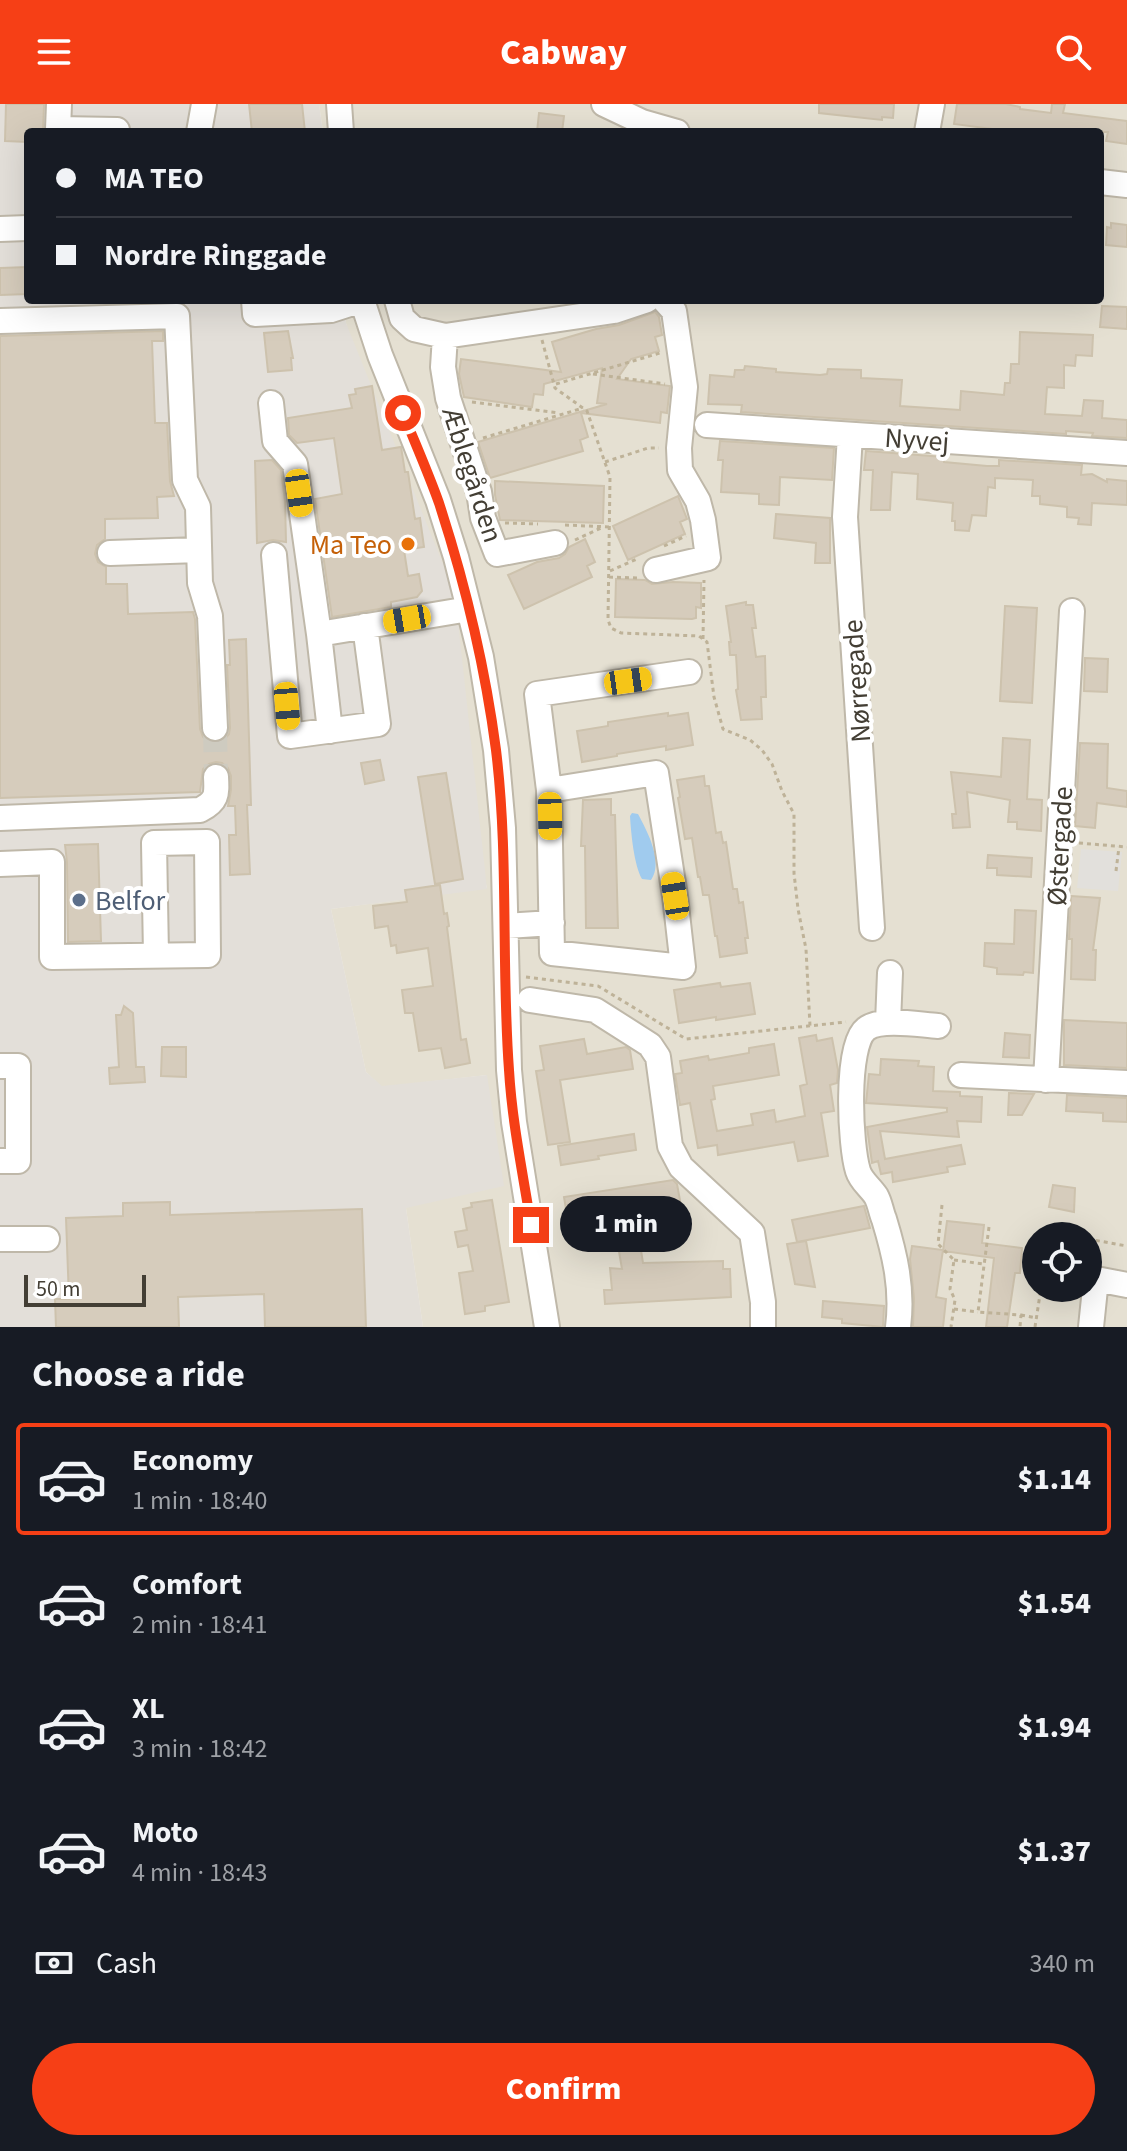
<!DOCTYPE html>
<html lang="en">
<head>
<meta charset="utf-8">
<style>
	:root { --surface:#171b24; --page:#242831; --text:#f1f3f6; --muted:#9ea1a6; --line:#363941; --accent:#f63f16 }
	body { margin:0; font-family:"Source Sans 3",sans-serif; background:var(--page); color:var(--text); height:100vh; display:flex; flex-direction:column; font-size:30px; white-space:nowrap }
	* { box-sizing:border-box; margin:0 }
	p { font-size:26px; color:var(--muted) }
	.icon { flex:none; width:44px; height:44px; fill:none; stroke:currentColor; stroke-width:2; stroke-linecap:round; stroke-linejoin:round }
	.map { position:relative; height:1223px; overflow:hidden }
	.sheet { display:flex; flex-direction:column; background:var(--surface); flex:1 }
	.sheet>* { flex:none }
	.banner { position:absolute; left:24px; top:24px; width:1080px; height:176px; border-radius:8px; box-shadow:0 8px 32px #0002; display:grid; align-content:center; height:176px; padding:0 32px; background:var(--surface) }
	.tools { position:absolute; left:1022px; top:1118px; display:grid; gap:16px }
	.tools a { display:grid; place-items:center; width:80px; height:80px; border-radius:50%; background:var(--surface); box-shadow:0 8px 32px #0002; font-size:40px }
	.scale { position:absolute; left:24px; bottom:20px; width:122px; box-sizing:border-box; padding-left:8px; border:4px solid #433e34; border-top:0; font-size:22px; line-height:28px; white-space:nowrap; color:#433e34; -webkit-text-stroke:6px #fff; paint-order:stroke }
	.end { position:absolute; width:36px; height:36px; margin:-18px; border:10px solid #f63f16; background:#fff; box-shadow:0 0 0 4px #fff }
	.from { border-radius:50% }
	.bubble { position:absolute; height:56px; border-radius:28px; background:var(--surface); box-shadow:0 8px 32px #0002; font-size:26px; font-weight:800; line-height:56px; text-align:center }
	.car { position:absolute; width:24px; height:48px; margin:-24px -12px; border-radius:10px; box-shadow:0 0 6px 2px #0007; background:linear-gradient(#f5c518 24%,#345 0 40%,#f5c518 0 76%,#345 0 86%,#f5c518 0) }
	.banner b { display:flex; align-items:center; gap:28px; height:76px; font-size:30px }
	.banner b+b { border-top:2px solid var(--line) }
	.banner i { width:20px; height:20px; background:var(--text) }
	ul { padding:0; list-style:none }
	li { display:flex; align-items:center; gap:24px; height:112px; margin:0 16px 12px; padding:0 16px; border:4px solid transparent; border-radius:8px }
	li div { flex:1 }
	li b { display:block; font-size:30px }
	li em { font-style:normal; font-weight:800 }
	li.on { border-color:var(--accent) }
	li>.icon { width:72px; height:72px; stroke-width:1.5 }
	h2 { padding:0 32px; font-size:36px; line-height:96px }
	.pay { display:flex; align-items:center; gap:20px; height:88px; padding:0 32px; font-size:30px }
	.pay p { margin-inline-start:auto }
	.cta { display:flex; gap:16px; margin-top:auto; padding:16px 32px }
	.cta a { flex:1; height:92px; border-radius:48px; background:var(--accent); color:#fff; font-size:32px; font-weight:800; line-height:92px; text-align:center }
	header { display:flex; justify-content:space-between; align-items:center; height:104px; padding:0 32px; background:var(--accent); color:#fff; font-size:36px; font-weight:800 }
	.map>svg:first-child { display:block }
</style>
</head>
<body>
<header><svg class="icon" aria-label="menu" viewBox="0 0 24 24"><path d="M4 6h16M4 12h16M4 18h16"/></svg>Cabway<svg class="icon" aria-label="search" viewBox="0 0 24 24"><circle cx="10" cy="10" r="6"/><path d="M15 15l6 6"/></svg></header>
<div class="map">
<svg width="1127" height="1223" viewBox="0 0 1127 1223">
	<rect width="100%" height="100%" fill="#f1eee3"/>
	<path fill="#e5e0d2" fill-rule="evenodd" d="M319 0H1127V1223H423L406 1104 487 971 382 983 366 968 331 805 487 784 346 219 343 196H1100V28H323ZM1036 1132H1088V1184H1036Z"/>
	<path fill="#e3dfd9" d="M0 0H319L323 28H28V196H343L346 219 455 490 487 785 331 805 366 968 382 982 487 971 504 1082 406 1104 423 1223H0Z"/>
	<path fill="#e2e0dc" d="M1081 745 1122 748 1118 787 1077 784Z"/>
	<path fill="#a0cbee" d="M632 709 638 710C647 727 664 758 651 776L642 775C634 761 631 729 630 712Z"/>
	<path fill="#d6ccbc" stroke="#cdc2ad" stroke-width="2" d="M6 0H44L43 28H28V38L5 37Z
		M249 0H302L305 28H252Z
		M819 0H894L893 14 882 13V16L819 9Z
		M957 0H1006L1020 3V5L1051 9 1052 0H1065L1063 9 1127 17V40L1106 37 1108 28H1015L954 20Z
		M539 9 564 12 562 28H537Z
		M1111 119 1127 121V143L1106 141 1107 123 1111 124Z
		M28 163V190L0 191V164Z
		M1102 202 1127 203V225L1100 223Z
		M655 208 659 213 662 231 655 233 659 247 631 255 617 275 670 282 667 309 661 308 660 319 581 309 588 333 580 336 583 347 490 374 478 338 607 300 597 299 602 264 544 280 543 291 534 290 532 303 464 293 459 270 461 255 561 268 552 238 596 225 619 221Z
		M163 227V237H152L155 319H167L170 377 174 392 157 393 158 414 105 415V435L97 441 95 450 98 458 106 463V480H127L128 510 193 508 195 515 200 625 203 633 209 638 216 639 224 636 229 630 230 624 227 561H230L229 536 246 535 251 701H247L250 770 230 771 229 731H236L235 702H228L231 686V672L228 664 222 659 216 658 209 660 203 665 200 688 0 694V232Z
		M288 227 293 254H291L292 266 268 268 264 229Z
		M1020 228 1093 231 1092 252 1076 251 1075 262 1064 261V284L1047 283 1045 310 1082 312 1084 296 1103 297 1102 314 1127 316V334L1092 332 1093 329 1066 327V330L741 308 742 301 708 300 710 271 734 273 735 266H744L745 262 776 265V268L820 271 827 270 828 265 861 266V274L902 276 900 302 960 306 961 287 1004 291 1005 279H1010L1011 260H1019Z
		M372 282 382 346 401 343 405 368H408L415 415 420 414 424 443 404 446 408 472 419 470 422 487 417 493 391 498V503L332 513 315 395 342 390 334 334 297 339 289 331 288 314 352 304 349 291 356 290 355 285Z
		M720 337 834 344 832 376 780 373 779 401 759 400V390L721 388 723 356H718Z
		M866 347 944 353V358L987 362H999V356L1082 361 1081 371 1092 370 1107 378V375L1127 377V401L1092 399 1091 421 1078 420 1079 414 1067 413V403L1040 400V392H1032L1033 376 995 374V384L988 383 986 412 972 411 969 427 955 426V417H952L953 399 917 395 918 370 892 368 890 406H871L873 366H864Z
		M272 356 281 366 285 397 286 438 273 436 257 439 255 357Z
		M495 377 604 382 603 419 500 416 495 391Z
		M678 392 687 415 680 418 685 430 628 456 613 422Z
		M776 410 830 414V459H815L816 439 774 434Z
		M585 435 595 458 587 462 592 473 524 505 508 471 537 458 559 454 565 450 569 443Z
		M616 475 645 476 652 480 673 478 701 479V504L696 503V514L692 515 615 513Z
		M746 498V501H753L756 524H752L756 553 765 552 766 593H761L762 615 741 616 736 586 738 585 736 551H730L729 538H731L726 502Z
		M1005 502 1037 504 1032 599 1000 597Z
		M1085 554 1108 555 1107 588 1084 587Z
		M668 609V612L688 609 693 641 666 646V642L617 650V652L582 658 577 627 608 622V618Z
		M1003 634 1030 636 1027 695 1042 696 1041 727 1017 725V718H1008L1010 696 967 688 970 723 953 724 952 710H956L951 668 1001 673Z
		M1080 639 1108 640 1107 684 1127 687V703L1097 699 1095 724 1075 722Z
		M380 656 384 676 365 680 361 659Z
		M446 669 463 775 435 780 418 673Z
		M704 672 705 682H709L716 729 721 728 723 739 726 738 733 785H737L739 799 743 798 748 834H745L747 849 720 853 717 832H715L709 791H703L700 773H698L692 734 685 735 678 694 680 693 677 676Z
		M611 695V711H615L618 824H586L585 742H581L583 696Z
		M98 740 101 837 68 838 67 758 65 741Z
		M988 751 1032 754 1031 773 997 771V764H987Z
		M440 781 444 810 447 809 449 822 447 823 461 936 466 935 470 959 445 964 441 944 419 947 413 909H405L402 886 433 882 428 844 397 849 396 841 391 842 388 822 375 824 373 802 407 798 405 786Z
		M1071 792 1100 794 1093 846H1096L1095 876 1071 875 1072 835H1069Z
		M1015 806 1036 807 1033 869 1024 868 1023 871 997 870V864L984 862 985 839 1014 840Z
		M720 879 721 883 750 879 755 910 716 916V913L679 919 674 886Z
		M124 902 133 909 136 963H144L145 978 110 980 109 964 119 963 116 911H121Z
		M1064 916 1127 919V964L1064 961Z
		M1005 929 1030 931 1029 954 1003 953Z
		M816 931 817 937 832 934 838 966 837 979 830 981 834 1007 821 1009 828 1052 798 1057 794 1038 718 1051 717 1041 698 1044 690 999 680 1001 675 970 682 969 680 957 708 952 709 956 749 949V944L774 940 779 971 713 982 715 995 711 996 717 1027 753 1021 751 1010 774 1006 776 1018 805 1012 800 982 807 980 799 934Z
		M584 935 587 950 626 943 630 946 633 965 560 976 570 1038 548 1041 536 967 544 966 540 942Z
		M162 943H186V973L161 972Z
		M881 955 919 957 918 962 934 963 933 987 960 988V992L982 993 981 1018 957 1017 959 1033 880 1027 885 1055 961 1041 965 1060 947 1063 948 1068 893 1078 892 1068 881 1070 878 1057 872 1059 867 1023 947 1008V1004L866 999 869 970 880 971Z
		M1009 989 1034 990 1022 1011H1008Z
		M1067 991 1127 994V1018L1103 1017V1009L1066 1007Z
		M634 1030 636 1046 598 1052 599 1055 561 1061 558 1042Z
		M673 1076 677 1080 681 1102 671 1104 673 1114 637 1121 643 1159 723 1157V1165H730L731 1193 605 1200 604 1186H612L610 1164 622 1165 615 1124 578 1130 574 1110 567 1111 564 1093Z
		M1053 1081 1075 1084 1074 1108 1049 1103Z
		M492 1096 509 1198 485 1202V1207L465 1210 459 1169 473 1167 468 1141 458 1143 455 1128 467 1126 463 1105 472 1103 471 1099Z
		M170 1098V1111L362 1105 366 1223H265L264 1190 178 1193 179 1223H56L55 1195H69L66 1114 123 1112V1099Z
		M864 1102 870 1124 797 1138 792 1116Z
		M947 1117 984 1121 982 1139 1022 1144 1020 1169H1015L1007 1223H986L994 1154 943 1147Z
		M806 1137 815 1183 795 1180 787 1140Z
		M912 1142 943 1146 936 1193 946 1195 943 1223H913L914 1194 910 1155Z
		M823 1197 884 1202 883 1223 842 1219V1215L822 1213Z"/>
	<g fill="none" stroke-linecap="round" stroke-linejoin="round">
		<path stroke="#cecbc0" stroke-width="24" stroke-dasharray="24 12" stroke-linecap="butt" d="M215 624 216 673"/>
		<defs>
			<path id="minor" d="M59 0 58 25 117 26
				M339 0 341 28
				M604 0 642 18 677 28
				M199 28 204 0
				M927 28 932 0
				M1100 78 1127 81
				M0 125 28 124
				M254 196 255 210 331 206 362 196
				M362 196 380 251 438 396 456 453 481 553 496 646 503 724 509 966 514 1018 547 1223
				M397 196 402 214 414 225 445 232 614 207 647 196
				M0 217 177 212 185 376 198 403 200 479 210 512 215 624
				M445 232 443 263 448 294 479 388 483 414 497 450 555 439
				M271 299 275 337 295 360 319 530 469 505
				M707 321 1127 349
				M850 331 845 413 872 824
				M110 449 199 446
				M274 451 290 632 378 620 365 522
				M656 466 708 454 703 416 698 397 680 366 679 344 685 283 674 207 664 196
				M319 530 330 627
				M549 686 656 669 675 792 683 863 552 849 549 686 537 590 689 568
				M0 714 200 706C217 697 217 691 216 673
				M0 760 52 758V853L208 851 207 738 154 739 156 851
				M506 822 552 819
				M530 896 595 906 650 941 658 953 670 1042 681 1063 752 1129 763 1198V1223
				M888 919 890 869
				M0 962H18V1057H0
				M961 971 1127 979
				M1046 976 1072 507
				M0 1135H47
				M898 1223C903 1185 895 1151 884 1115 881 1108 880 1099 876 1092 870 1083 861 1077 858 1067 850 1042 845 941 866 925 881 913 920 921 938 922
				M1091 1223 1096 1175 1127 1181"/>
		</defs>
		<use href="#minor" stroke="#bfb8a9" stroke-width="28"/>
		<path stroke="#beb298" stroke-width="3" stroke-dasharray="4 4" stroke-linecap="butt" d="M542 236 555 284 587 307 610 373 608 516 611 524 621 529 699 532 707 538 714 593 723 625 750 636 762 646 772 660 782 687 794 710V769L798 805 806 845 810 922
			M593 270 665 280
			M556 280 660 249
			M472 298 559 309
			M483 334 583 304
			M605 358 648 344H659
			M505 419 538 420
			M565 421 610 423
			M575 436 601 424
			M664 442 686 432
			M610 467 639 454
			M609 473 637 474
			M703 535 704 476
			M1079 739 1127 743
			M1116 767 1119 743
			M526 873 598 882 686 935 846 918
			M942 1101 938 1140 954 1156 950 1185 955 1196 951 1223
			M989 1123 978 1208 1021 1211 1020 1223
			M1070 1132H1072
			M1088 1135 1127 1142
			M954 1156 984 1160
			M954 1205 978 1208
			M1021 1211 1037 1214
			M1035 1223 1041 1184"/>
		<use href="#minor" stroke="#fff" stroke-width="24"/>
	</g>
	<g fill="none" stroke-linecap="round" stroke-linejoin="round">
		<path stroke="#f63f16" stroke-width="10" d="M403 309C415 339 428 368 439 399 465 479 485 562 496 646 509 752 501 859 509 966 512 1018 523 1070 531 1121"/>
	</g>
	<circle fill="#e8710a" stroke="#fff" stroke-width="3" cx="408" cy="440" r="8"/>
	<circle fill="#5c6f8a" stroke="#fff" stroke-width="3" cx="79" cy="796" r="8"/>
	<g text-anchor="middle" stroke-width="8" stroke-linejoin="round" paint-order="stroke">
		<g font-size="28" fill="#433e34" stroke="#fff">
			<text transform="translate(917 335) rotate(4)" y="10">Nyvej</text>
			<text transform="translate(473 370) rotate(72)" y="10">Æblegården</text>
			<text transform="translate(856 577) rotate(-94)" y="10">Nørregade</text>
			<text transform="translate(1059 742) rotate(-87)" y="10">Østergade</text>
		</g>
		<g font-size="28" fill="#c56008" stroke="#fff" text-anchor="end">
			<text x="392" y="450">Ma Teo</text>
		</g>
		<g font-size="28" fill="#4e5e75" stroke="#fff" text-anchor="start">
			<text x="95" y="806">Belfor</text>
		</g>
	</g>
</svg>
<div class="tools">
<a><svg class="icon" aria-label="locate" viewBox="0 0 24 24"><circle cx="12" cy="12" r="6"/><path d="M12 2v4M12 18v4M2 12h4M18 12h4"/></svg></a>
</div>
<div class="scale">50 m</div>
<i class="end from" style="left:403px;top:309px"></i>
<i class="end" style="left:531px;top:1121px"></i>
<div class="bubble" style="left:560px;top:1092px;width:132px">1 min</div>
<i class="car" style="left:299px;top:389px;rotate:172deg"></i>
<i class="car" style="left:407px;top:515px;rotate:260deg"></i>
<i class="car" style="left:628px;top:577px;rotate:82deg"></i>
<i class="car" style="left:287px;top:602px;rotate:175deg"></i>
<i class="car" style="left:550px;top:712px;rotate:179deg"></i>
<i class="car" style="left:675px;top:792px;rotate:351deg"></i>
<div class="banner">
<b><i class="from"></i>MA TEO</b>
<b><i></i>Nordre Ringgade</b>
</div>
</div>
<section class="sheet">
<h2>Choose a ride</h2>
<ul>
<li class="on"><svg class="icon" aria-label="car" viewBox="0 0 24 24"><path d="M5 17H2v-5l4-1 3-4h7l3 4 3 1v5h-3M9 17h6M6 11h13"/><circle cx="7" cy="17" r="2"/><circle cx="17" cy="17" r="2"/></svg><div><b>Economy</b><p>1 min · 18:40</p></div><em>$1.14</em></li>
<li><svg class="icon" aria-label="car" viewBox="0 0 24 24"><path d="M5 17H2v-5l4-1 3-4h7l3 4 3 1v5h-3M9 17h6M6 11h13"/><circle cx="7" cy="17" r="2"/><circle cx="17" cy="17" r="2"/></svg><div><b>Comfort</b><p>2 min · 18:41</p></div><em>$1.54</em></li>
<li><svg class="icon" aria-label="car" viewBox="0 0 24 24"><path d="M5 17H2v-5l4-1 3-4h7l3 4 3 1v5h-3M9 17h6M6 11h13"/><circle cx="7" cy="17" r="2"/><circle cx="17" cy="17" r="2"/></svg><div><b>XL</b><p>3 min · 18:42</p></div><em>$1.94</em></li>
<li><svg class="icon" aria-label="car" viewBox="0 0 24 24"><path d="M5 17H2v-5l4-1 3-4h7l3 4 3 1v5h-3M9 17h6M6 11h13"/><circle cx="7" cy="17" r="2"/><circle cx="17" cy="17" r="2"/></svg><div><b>Moto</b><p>4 min · 18:43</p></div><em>$1.37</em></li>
</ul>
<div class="pay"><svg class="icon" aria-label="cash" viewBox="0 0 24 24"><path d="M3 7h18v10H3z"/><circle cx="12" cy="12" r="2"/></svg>Cash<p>340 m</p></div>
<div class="cta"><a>Confirm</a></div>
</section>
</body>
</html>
